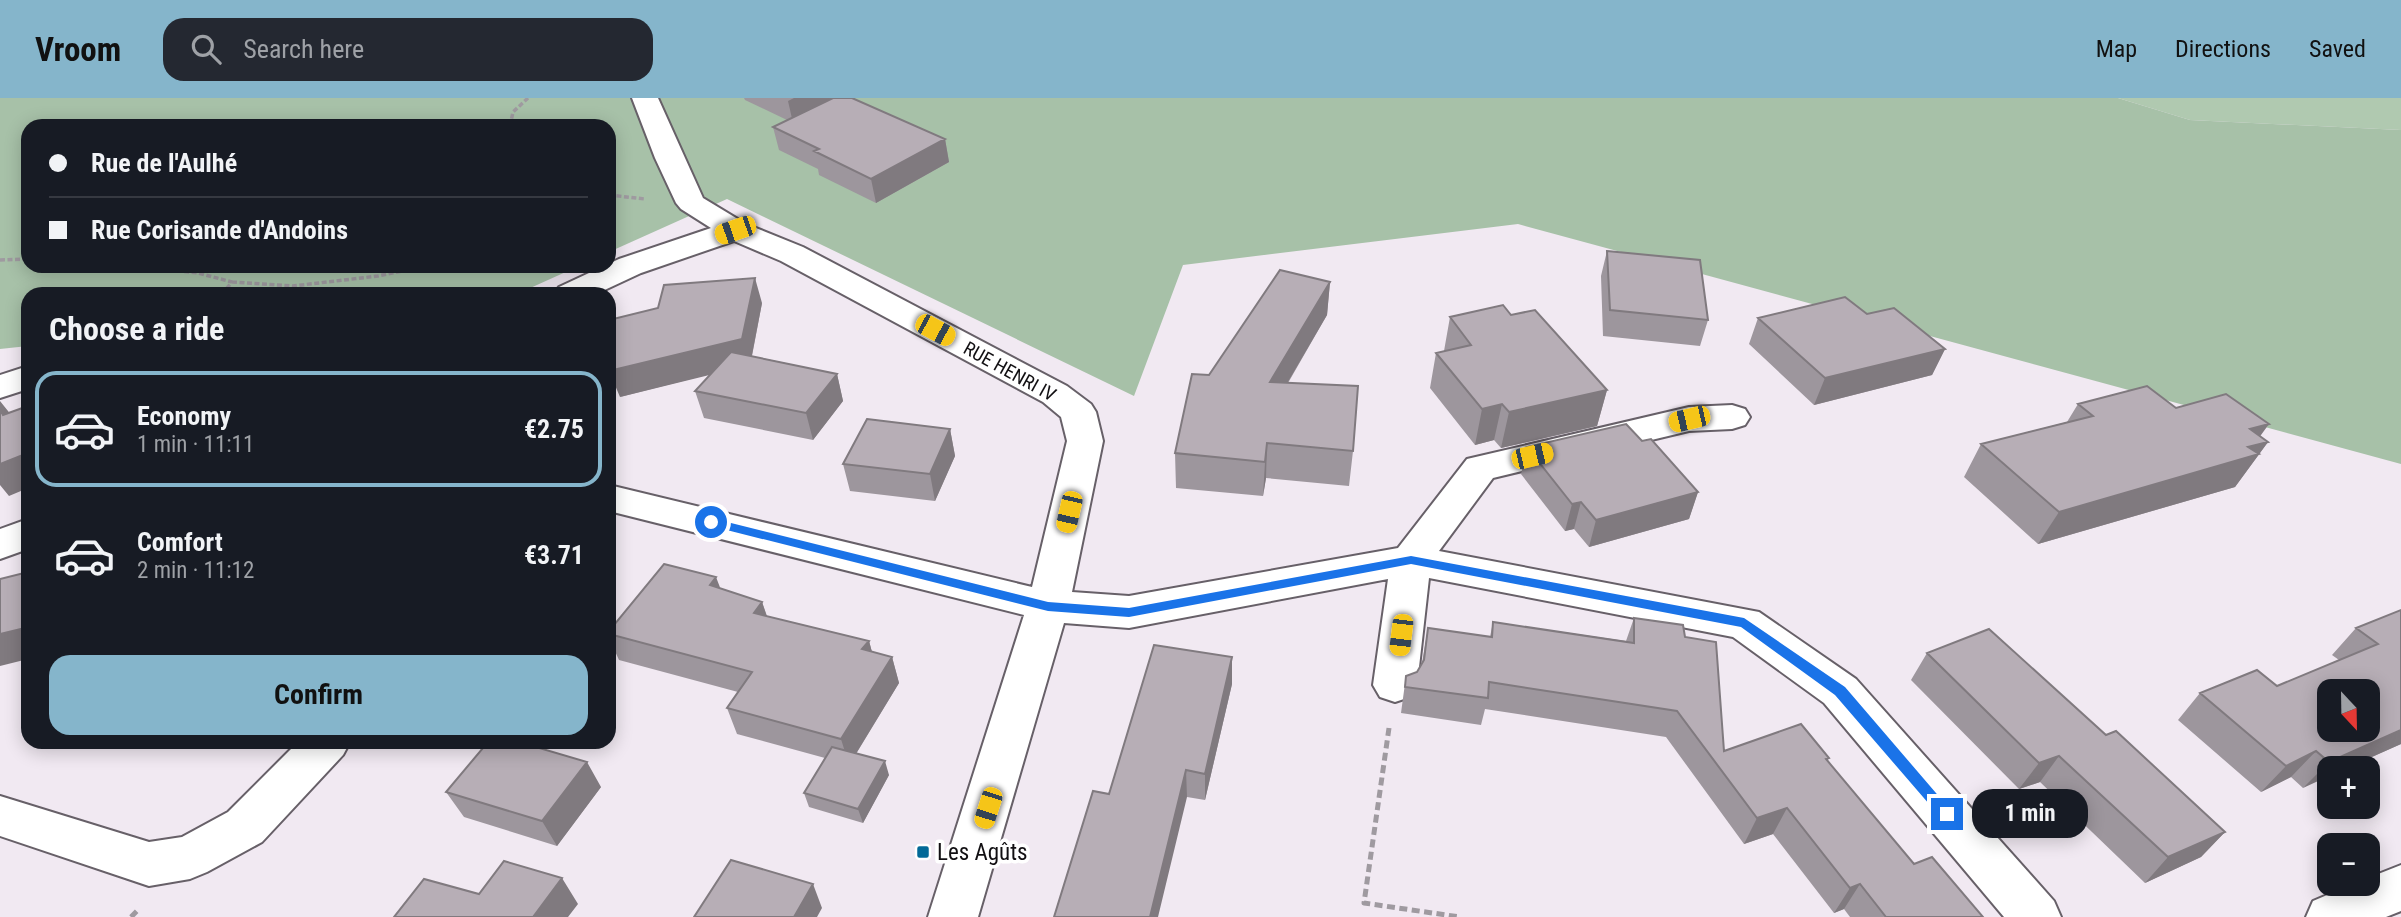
<!DOCTYPE html>
<html lang="en">
<head>
<meta charset="utf-8">
<style>
	:root { --surface:#171b24; --page:#242831; --text:#f1f3f6; --muted:#9ea1a6; --line:#363941; --accent:#85b5cb }
	body { margin:0; font-family:"Roboto Condensed",sans-serif; background:var(--page); color:var(--text); height:100vh; display:flex; flex-direction:column; font-size:26px; white-space:nowrap }
	* { box-sizing:border-box; margin:0 }
	p { font-size:23px; color:var(--muted) }
	.icon { flex:none; width:38px; height:38px; fill:none; stroke:currentColor; stroke-width:2; stroke-linecap:round; stroke-linejoin:round }
	.map { position:relative; flex:1; overflow:hidden }
	.details { position:absolute; left:21px; top:189px; width:595px; height:462px; display:flex; flex-direction:column; background:var(--surface); border-radius:21px; box-shadow:0 4px 18px #0003 }
	.details>* { flex:none }
	.hud { position:absolute; left:21px; top:21px; width:595px; height:154px; border-radius:21px; box-shadow:0 4px 18px #0003; display:grid; align-content:center; height:154px; padding:0 28px; background:var(--surface) }
	.needle { width:46px; rotate:158deg }
	.controls { position:absolute; left:2317px; top:581px; display:grid; gap:14px }
	.controls a { display:grid; place-items:center; width:63px; height:63px; border-radius:14px; background:var(--surface); box-shadow:0 4px 18px #0003; font-size:35px }
	.end { position:absolute; width:32px; height:32px; margin:-16px; border:9px solid #1a73e8; background:#fff; box-shadow:0 0 0 4px #fff }
	.from { border-radius:50% }
	.bubble { position:absolute; height:49px; border-radius:21px; background:var(--surface); box-shadow:0 4px 18px #0003; font-size:23px; font-weight:700; line-height:49px; text-align:center }
	.car { position:absolute; width:21px; height:42px; margin:-21px -10px; border-radius:9px; box-shadow:0 0 5px 2px #0007; background:linear-gradient(#f5c518 24%,#345 0 40%,#f5c518 0 76%,#345 0 86%,#f5c518 0) }
	.hud b { display:flex; align-items:center; gap:24px; height:66px; font-size:26px }
	.hud b+b { border-top:2px solid var(--line) }
	.hud i { width:18px; height:18px; background:var(--text) }
	ul { padding:0; list-style:none }
	li { display:flex; align-items:center; gap:21px; height:116px; margin:0 14px 10px; padding:0 14px; border:4px solid transparent; border-radius:21px }
	li div { flex:1 }
	li b { display:block; font-size:26px }
	li em { font-style:normal; font-weight:700 }
	li.current { border-color:var(--accent) }
	li>.icon { width:63px; height:63px; stroke-width:1.5 }
	h2 { padding:0 28px; font-size:32px; line-height:84px }
	.button { display:flex; gap:14px; margin-top:auto; padding:14px 28px }
	.button a { flex:1; height:80px; border-radius:21px; background:var(--accent); color:#111; font-size:28px; font-weight:700; line-height:80px; text-align:center }
	header { display:flex; align-items:center; gap:42px; box-sizing:border-box; height:98px; padding:0 35px; background:var(--accent); color:#111 }
	header strong { font-size:33px }
	nav { display:flex; gap:38px; margin-inline-start:auto; font-size:24px }
	.search { width:490px; height:63px; background:var(--page); display:flex; align-items:center; gap:18px; box-sizing:border-box; padding:0 24px; border-radius:21px; color:var(--muted); font-size:26px }
	.map>svg:first-child { display:block }
</style>
</head>
<body>
<header>
<strong>Vroom</strong>
<div class="search"><svg class="icon" aria-label="search" viewBox="0 0 24 24"><circle cx="10" cy="10" r="6"/><path d="M15 15l6 6"/></svg>Search here</div>
<nav><a>Map</a><a>Directions</a><a>Saved</a></nav>
</header>
<div class="map">
<svg width="2401" height="819" viewBox="0 0 2401 819">
	<rect width="100%" height="100%" fill="#f1e9f2"/>
	<path fill="#b0c9b0" d="M2118 0H2401V32L2190 22Z"/>
	<path fill="#a7c1a8" d="M0 0H2118L2190 22 2401 32V366L1518 126 1183 167 1134 298 727 101 609 154V28H28V168H579L517 196H28V248L0 251Z"/>
	<g fill="none" stroke-linecap="round" stroke-linejoin="round">
		<defs>
			<path id="street" d="M632 0H658L703 100 746 126 803 149 1067 288 1091 306 1096 314 1103 343 1072 494 1129 498 1398 450 1467 361 1689 309 1732 307 1745 311 1750 319 1745 327 1732 331 1689 333 1493 380 1439 453 1759 514 1856 581 2054 803 2061 819H2004L1824 605 1733 539 1429 480 1417 587 1410 599 1395 604 1380 599 1373 587 1388 481 1129 530 1064 525 978 819H928L1024 517 609 413V387L1032 489 1067 343 1061 319 1043 304 781 163 734 143 641 175 596 196H554L559 189 619 161 711 130 681 111 676 105 655 60Z
				M28 268V291L0 300V277Z
				M28 421V451L0 461V431Z
				M298 644H350L343 657 262 744 207 774 190 781 149 788 0 738V698L149 744 182 739 228 714Z
				M2401 767V813L2386 819H2306L2313 803 2353 786H2368V780Z"/>
		</defs>
		<use href="#street" stroke="#676068" stroke-width="4"/>
		<path stroke="#9f9aa0" stroke-width="3.5" stroke-dasharray="5 2.5" stroke-linecap="butt" d="M510 28 513 14 528 0
			M609 97 645 101
			M0 162 28 161
			M132 168 198 175 232 184 222 196
			M232 184 293 188 378 178 426 168"/>
		<path stroke="#9f9aa0" stroke-width="5" stroke-dasharray="8 4.5" stroke-linecap="butt" d="M1389 630 1364 805 1460 819
			M131 819 138 812"/>
		<use href="#street" fill="#fff" fill-rule="evenodd"/>
	</g>
	<path fill="#9d969d" d="M744 0H852L945 41 949 64 876 105 819 77 818 71 779 52 773 29 787 22 745 2Z
		M1607 153 1708 222 1700 248 1603 238 1601 178Z
		M1330 184 1327 217 1288 285 1353 353 1349 388 1266 380 1263 398 1176 390 1175 355 1209 277Z
		M762 205 752 258 837 276 843 303 813 342 704 320 695 293 710 276 620 299Z
		M1867 216 1945 251 1932 277 1814 307 1749 246 1758 220Z
		M1511 217 1607 292 1597 328 1501 350 1494 342 1475 347 1430 290 1436 255 1444 253 1450 219Z
		M2078 306 2176 310 2260 338 2268 344 2235 389 2038 446 1964 379 1981 346 2067 324Z
		M950 331 955 358 935 403 850 393 843 366Z
		M1642 343 1698 394 1689 421 1589 449 1574 431 1565 433 1521 376 1527 349Z
		M720 490 762 504 767 518 869 543 872 554 892 559 899 585 856 656 889 677 863 725 809 709 804 695 825 660 737 636 727 610 738 594 619 562 609 540V533Z
		M2401 512V646L2347 670H2329L2303 690 2291 679 2261 694 2178 622 2200 595 2277 588 2339 562 2332 557 2356 530Z
		M1634 520 1685 539 1724 653 1829 660 1827 663 1914 766 1983 819H1850L1844 811 1834 815 1773 736 1744 746 1666 639 1485 611 1481 627 1401 615 1406 578 1417 574 1422 565 1428 530 1490 539 1493 524 1626 543Z
		M1927 555 2106 637 2225 734 2201 759 2145 785 2040 684 2019 691 1911 582Z
		M1232 559V586L1205 702 1187 699 1109 696Z
		M601 689 557 748 464 719 446 694Z"/>
	<path fill="#807a7f" d="M794 0H845L793 25 788 3Z
		M945 41 949 64 876 105 871 81Z
		M755 180 762 205 750 267 620 299 609 273Z
		M1330 184 1327 217 1268 318 1270 284Z
		M1945 251 1932 277 1814 307 1825 280Z
		M837 276 843 303 813 342 806 315Z
		M1607 292 1597 328 1501 350 1509 314Z
		M0 303 12 318 3 317 0 311Z
		M1502 306 1494 342 1475 347 1482 311Z
		M2269 326 2253 348 2268 344 2235 389 2038 446 2059 414 2250 331Z
		M950 331 955 358 935 403 930 376Z
		M1267 345 1266 380 1263 398 1265 364Z
		M28 355V390L9 398 0 387V366Z
		M1698 394 1689 421 1589 449 1596 422Z
		M1581 404 1574 431 1565 433 1572 406Z
		M716 479 726 505 710 487Z
		M762 504 771 531 754 515Z
		M28 522V561L0 568V536Z
		M869 543 876 569 862 551Z
		M892 559 899 585 849 667 841 641Z
		M1232 559V586L1205 702V676Z
		M2401 632V646L2347 670H2329V678L2303 690 2329 664Z
		M2316 653 2291 679 2261 694 2286 668Z
		M2059 658 2040 684 2019 691 2039 665Z
		M885 663 889 677 863 725 858 711Z
		M587 664 601 689 557 748 542 723Z
		M1186 672 1187 699 1158 819H1150Z
		M1787 710 1773 736 1744 746 1757 720Z
		M2225 734 2201 759 2145 785 2168 759Z
		M562 780 578 806 568 819H533Z
		M813 786 822 810 817 819H794Z
		M1860 786 1844 811 1834 815 1850 790Z"/>
	<path fill="#b7aeb6" stroke="#807a7f" stroke-width="2" fill-rule="evenodd" d="M833 0H852L945 41 871 81 814 53 819 51 773 29Z
		M1607 153 1700 162 1708 222 1610 212Z
		M1280 172 1330 184 1270 284 1358 288 1353 353 1267 345 1265 364 1175 355 1192 276 1209 277Z
		M755 180 742 241 609 273V222L658 210 664 187Z
		M1845 199 1867 216 1894 210 1945 251 1825 280 1758 220Z
		M1503 207 1511 217 1535 212 1607 292 1509 314 1502 306 1482 311 1436 255 1471 247 1450 219Z
		M731 254 837 276 806 315 695 293Z
		M2147 288 2176 310 2226 296 2269 326 2250 331 2268 344 2248 349 2259 356 2059 414 1981 346 2093 318 2078 306Z
		M28 308V355L0 366V311L3 317Z
		M867 321 950 331 930 376 843 366Z
		M1626 326 1642 343 1651 341 1698 394 1596 422 1581 404 1572 406 1527 349Z
		M664 466 716 479 710 487 762 504 754 515 869 543 862 551 892 559 841 641 727 610 752 574 609 536V533Z
		M28 474V522L25 530 0 536V481Z
		M2401 512V632L2329 664 2316 653 2286 668 2200 595 2257 572 2277 588 2378 546 2356 530ZM2329 593H2368V632H2329Z
		M1634 520 1683 527 1685 539 1716 544 1724 653 1801 626 1829 660 1826 661 1914 766 1932 759 1983 819H1886L1860 786 1850 790 1787 710 1757 720 1677 613 1489 584 1488 600 1405 589 1406 578 1417 574 1424 562 1428 530 1492 539 1493 524 1634 545Z
		M1989 531 2106 637 2116 633 2225 734 2168 759 2059 658 2039 665 1927 555Z
		M1154 547 1232 559 1205 676 1186 672 1150 819H1054L1093 693 1109 696Z
		M488 644H519L587 664 542 723 446 694Z
		M832 649 885 663 858 711 804 695Z
		M731 762 813 786 794 819H694Z
		M504 763 562 780 533 819H394L424 781 479 796Z"/>
	<path fill="#1a73e8" d="M711 420 1048 504 1129 510 1411 458 1744 520 1845 589 1954 716 1947 722 1942 721 1835 597 1741 529 1411 466 1129 519 1048 513 707 427 706 424Z"/>
	<rect fill="#026997" stroke="#fff" stroke-width="2.5" x="916" y="747" width="14" height="14" rx="3.5"/>
	<g text-anchor="middle" stroke-width="7" stroke-linejoin="round" paint-order="stroke">
		<g font-size="19" fill="#110f12" stroke="#fff">
			<text transform="translate(1010 273) rotate(29)" y="7">RUE HENRI IV</text>
		</g>
		<g font-size="23" fill="#110f12" stroke="#fff" text-anchor="start">
			<text x="937" y="762">Les Agûts</text>
		</g>
	</g>
</svg>
<div class="controls">
<a><svg class="needle" viewBox="-14 -14 28 28"><path d="M0-13l5 13h-10z" fill="#e53935"/><path d="M0 13l5-13h-10z" fill="#9ea1a6"/></svg></a>
<a>+</a>
<a>−</a>
</div>
<i class="end from" style="left:711px;top:424px"></i>
<i class="end" style="left:1947px;top:716px"></i>
<div class="bubble" style="left:1972px;top:691px;width:116px">1 min</div>
<i class="car" style="left:735px;top:132px;rotate:251deg"></i>
<i class="car" style="left:935px;top:232px;rotate:118deg"></i>
<i class="car" style="left:1689px;top:321px;rotate:257deg"></i>
<i class="car" style="left:1532px;top:358px;rotate:77deg"></i>
<i class="car" style="left:1069px;top:414px;rotate:193deg"></i>
<i class="car" style="left:1401px;top:537px;rotate:187deg"></i>
<i class="car" style="left:988px;top:710px;rotate:198deg"></i>
<div class="hud">
<b><i class="from"></i>Rue de l'Aulhé</b>
<b><i></i>Rue Corisande d'Andoins</b>
</div>
<section class="details">
<h2>Choose a ride</h2>
<ul>
<li class="current"><svg class="icon" aria-label="car" viewBox="0 0 24 24"><path d="M5 17H2v-5l4-1 3-4h7l3 4 3 1v5h-3M9 17h6M6 11h13"/><circle cx="7" cy="17" r="2"/><circle cx="17" cy="17" r="2"/></svg><div><b>Economy</b><p>1 min · 11:11</p></div><em>€2.75</em></li>
<li><svg class="icon" aria-label="car" viewBox="0 0 24 24"><path d="M5 17H2v-5l4-1 3-4h7l3 4 3 1v5h-3M9 17h6M6 11h13"/><circle cx="7" cy="17" r="2"/><circle cx="17" cy="17" r="2"/></svg><div><b>Comfort</b><p>2 min · 11:12</p></div><em>€3.71</em></li>
</ul>
<div class="button"><a>Confirm</a></div>
</section>
</div>
</body>
</html>
